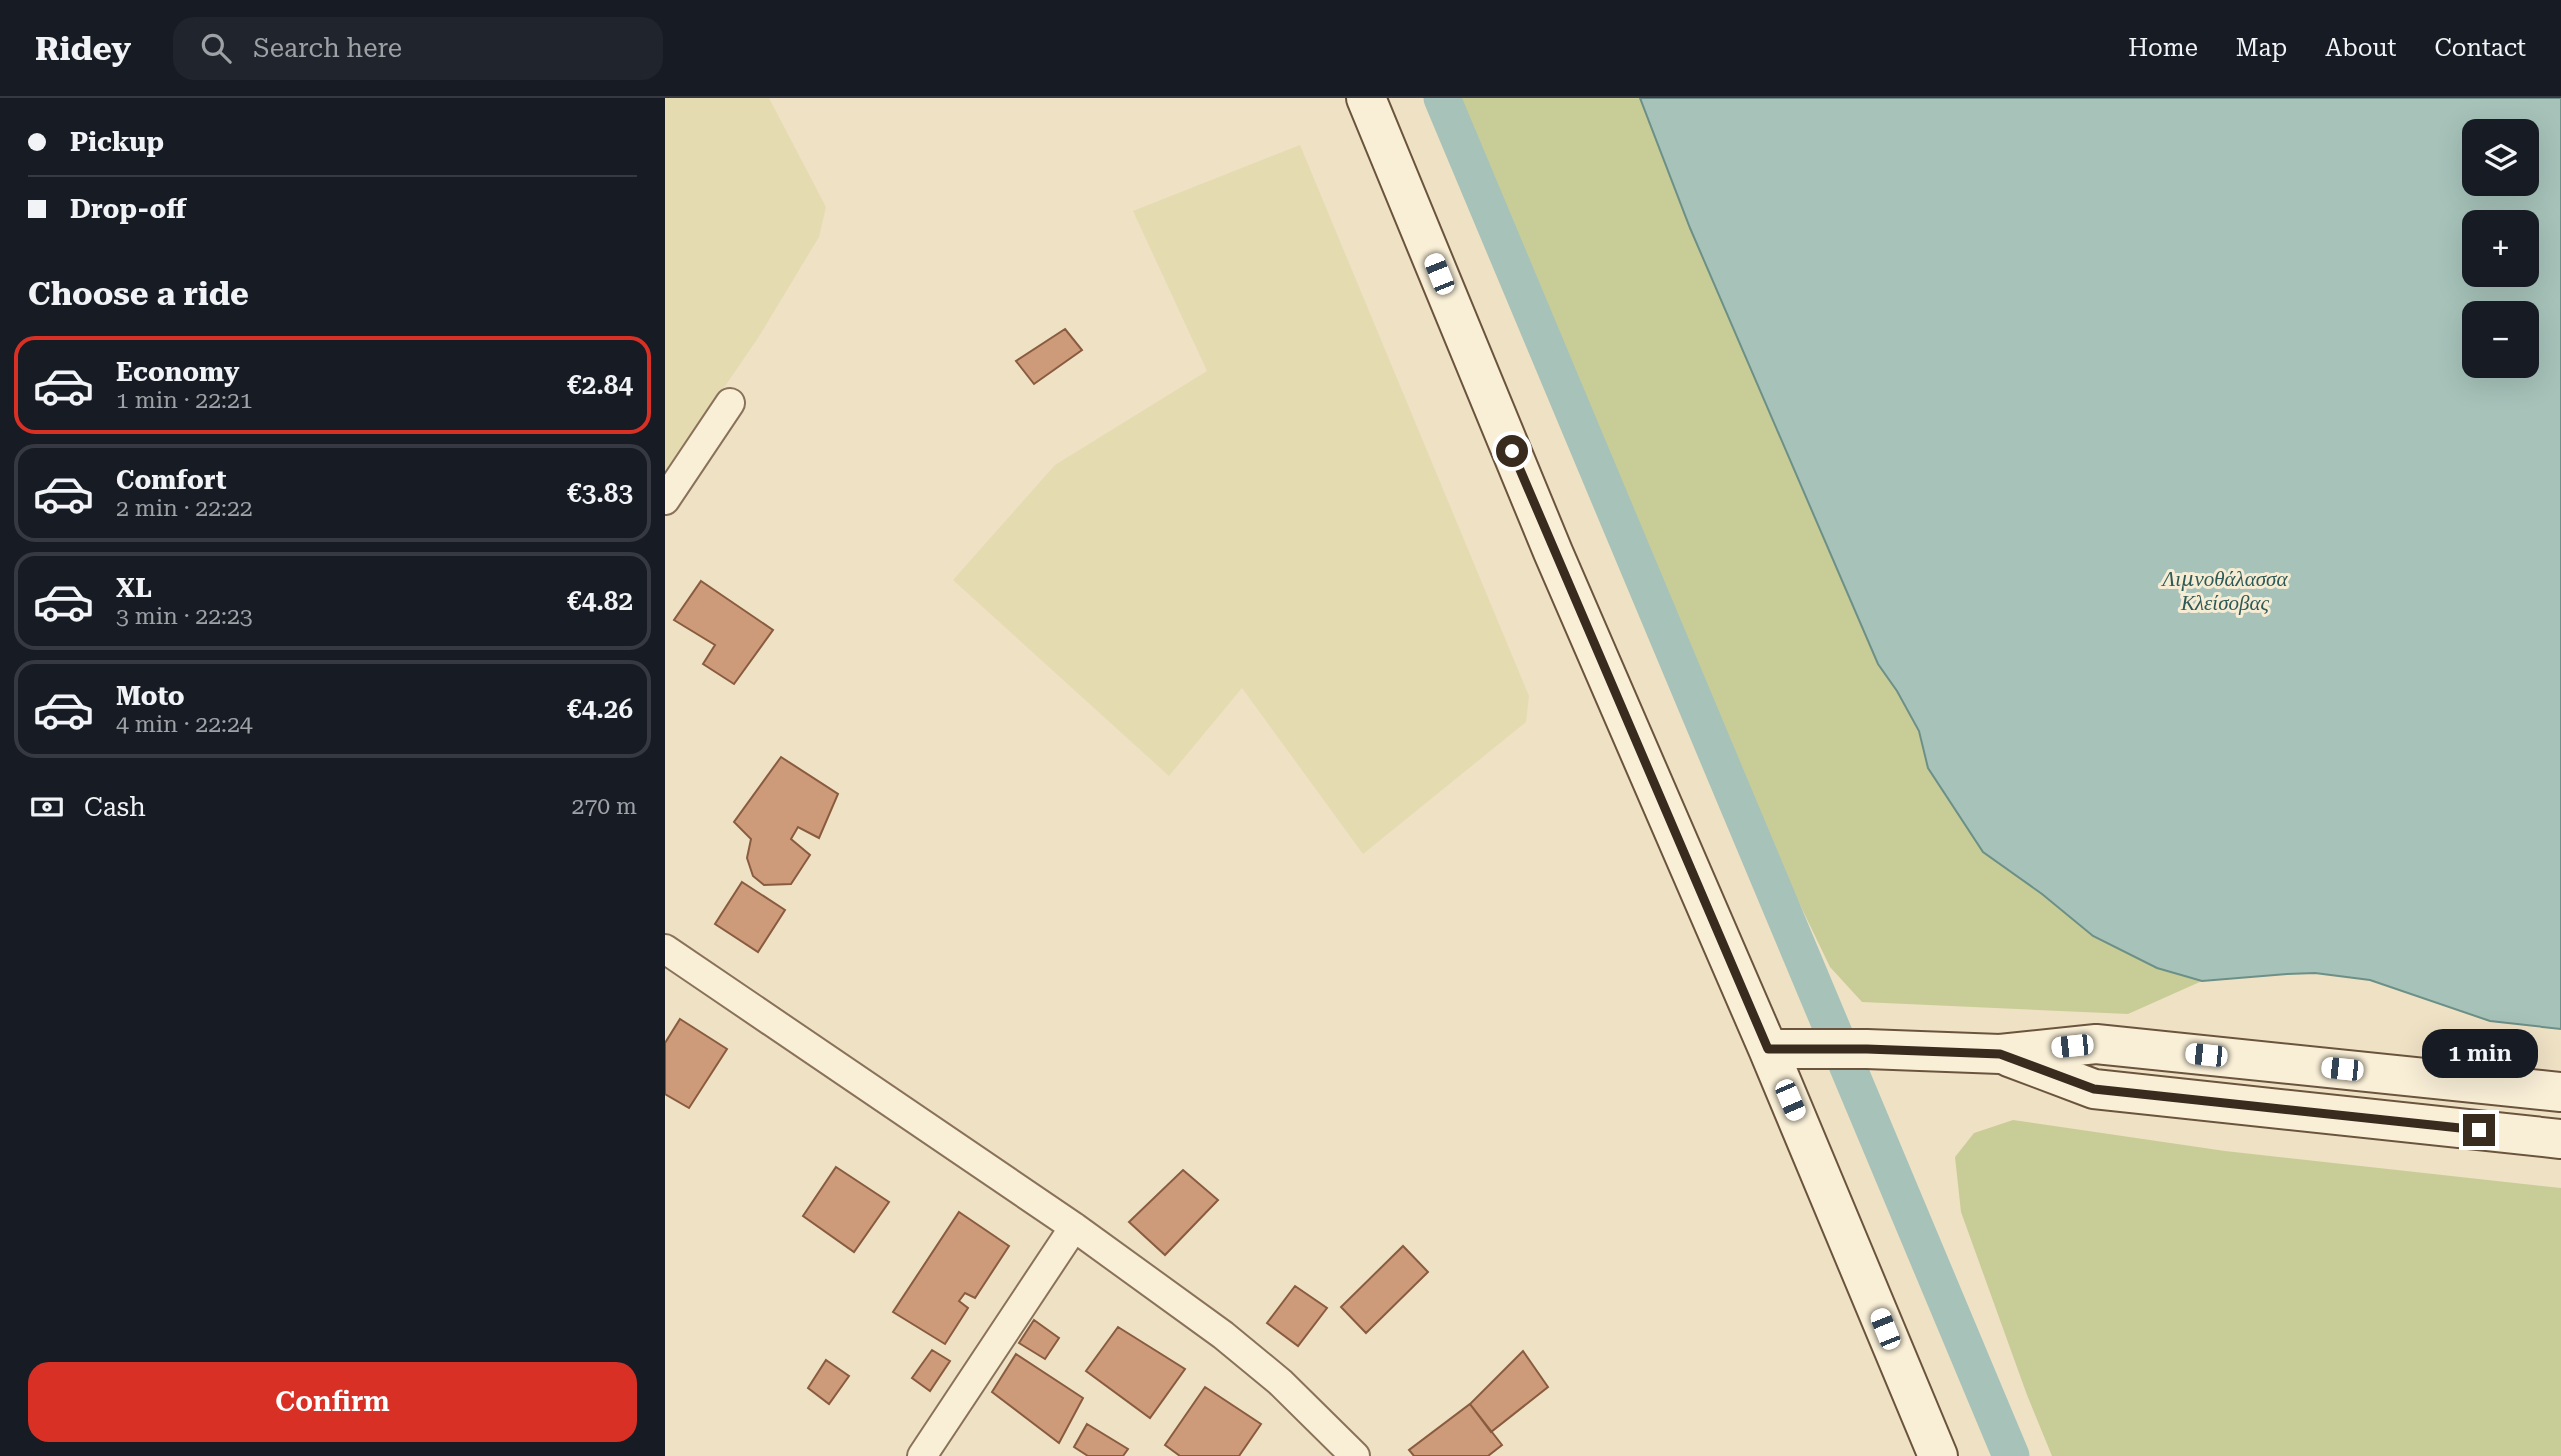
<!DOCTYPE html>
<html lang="en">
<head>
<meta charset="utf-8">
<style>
	:root { --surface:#171b24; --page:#20242c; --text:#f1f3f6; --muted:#9ea1a6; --line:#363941; --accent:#d93025 }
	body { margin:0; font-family:"Roboto Serif",serif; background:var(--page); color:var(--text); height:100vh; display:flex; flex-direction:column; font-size:26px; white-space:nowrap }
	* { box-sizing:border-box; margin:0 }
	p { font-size:23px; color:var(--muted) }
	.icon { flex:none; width:38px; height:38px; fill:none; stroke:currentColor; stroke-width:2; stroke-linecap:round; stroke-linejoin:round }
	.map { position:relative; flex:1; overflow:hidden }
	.side { display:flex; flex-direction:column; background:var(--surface); width:665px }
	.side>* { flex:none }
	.banner { display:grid; align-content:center; height:154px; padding:0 28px; background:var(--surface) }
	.buttons { position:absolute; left:1797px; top:21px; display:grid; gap:14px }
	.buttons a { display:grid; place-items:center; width:77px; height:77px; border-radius:14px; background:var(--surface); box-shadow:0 7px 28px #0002; font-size:35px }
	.end { position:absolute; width:32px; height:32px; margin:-16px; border:9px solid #392b1e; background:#fff; box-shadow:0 0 0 4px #fff }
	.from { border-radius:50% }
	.bubble { position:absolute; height:49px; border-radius:21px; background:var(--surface); box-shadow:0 7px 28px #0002; font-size:23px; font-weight:600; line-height:49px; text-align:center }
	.car { position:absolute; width:21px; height:42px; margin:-21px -10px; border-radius:9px; box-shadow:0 0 5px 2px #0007; background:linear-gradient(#fff 24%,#345 0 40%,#fff 0 76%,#345 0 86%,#fff 0) }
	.banner b { display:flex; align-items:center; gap:24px; height:66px; font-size:26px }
	.banner b+b { border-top:2px solid var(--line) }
	.banner i { width:18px; height:18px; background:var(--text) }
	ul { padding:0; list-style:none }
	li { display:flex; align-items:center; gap:21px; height:98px; margin:0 14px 10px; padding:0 14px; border:4px solid var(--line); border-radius:21px }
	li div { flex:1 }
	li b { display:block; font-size:26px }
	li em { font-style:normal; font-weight:600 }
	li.active { border-color:var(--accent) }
	li>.icon { width:63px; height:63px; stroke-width:1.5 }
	h2 { padding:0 28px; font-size:32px; line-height:84px }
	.pay { display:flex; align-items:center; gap:18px; height:77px; padding:0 28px; font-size:26px }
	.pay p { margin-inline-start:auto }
	.action { display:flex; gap:14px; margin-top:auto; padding:14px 28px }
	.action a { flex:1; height:80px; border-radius:21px; background:var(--accent); color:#fff; font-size:28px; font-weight:600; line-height:80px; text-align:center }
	header { display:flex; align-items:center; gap:42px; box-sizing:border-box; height:98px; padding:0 35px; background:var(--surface); border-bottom:2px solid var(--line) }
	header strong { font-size:33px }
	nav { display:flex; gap:38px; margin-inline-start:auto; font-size:24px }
	.search { width:490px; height:63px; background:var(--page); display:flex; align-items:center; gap:18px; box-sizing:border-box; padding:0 24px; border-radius:21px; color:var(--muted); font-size:26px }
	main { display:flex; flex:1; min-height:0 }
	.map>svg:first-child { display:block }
</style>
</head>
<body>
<header>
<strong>Ridey</strong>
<div class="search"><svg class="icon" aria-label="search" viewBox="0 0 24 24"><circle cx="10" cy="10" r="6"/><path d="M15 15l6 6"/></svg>Search here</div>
<nav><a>Home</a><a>Map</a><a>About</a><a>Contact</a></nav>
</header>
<main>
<section class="side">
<div class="banner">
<b><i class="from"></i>Pickup</b>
<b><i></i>Drop-off</b>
</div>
<h2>Choose a ride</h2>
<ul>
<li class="active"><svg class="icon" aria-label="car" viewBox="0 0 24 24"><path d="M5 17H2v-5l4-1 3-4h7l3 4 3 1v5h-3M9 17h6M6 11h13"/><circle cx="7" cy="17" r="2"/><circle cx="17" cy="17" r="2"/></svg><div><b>Economy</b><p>1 min · 22:21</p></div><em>€2.84</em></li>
<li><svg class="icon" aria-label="car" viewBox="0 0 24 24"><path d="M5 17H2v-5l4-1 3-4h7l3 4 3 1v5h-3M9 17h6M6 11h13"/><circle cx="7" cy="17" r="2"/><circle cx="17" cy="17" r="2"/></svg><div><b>Comfort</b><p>2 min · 22:22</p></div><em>€3.83</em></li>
<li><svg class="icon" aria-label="car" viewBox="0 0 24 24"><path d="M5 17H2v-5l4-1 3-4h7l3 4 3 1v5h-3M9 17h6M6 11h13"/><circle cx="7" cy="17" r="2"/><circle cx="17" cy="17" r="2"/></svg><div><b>XL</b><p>3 min · 22:23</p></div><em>€4.82</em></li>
<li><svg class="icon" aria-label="car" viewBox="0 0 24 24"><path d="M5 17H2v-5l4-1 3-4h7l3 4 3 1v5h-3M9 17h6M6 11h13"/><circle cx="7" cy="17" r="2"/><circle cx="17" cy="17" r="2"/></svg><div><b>Moto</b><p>4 min · 22:24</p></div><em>€4.26</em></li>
</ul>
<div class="pay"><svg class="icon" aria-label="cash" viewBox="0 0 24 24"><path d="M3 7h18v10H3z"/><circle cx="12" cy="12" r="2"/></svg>Cash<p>270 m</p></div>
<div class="action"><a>Confirm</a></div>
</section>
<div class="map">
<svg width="1896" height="1358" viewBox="0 0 1896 1358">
	<rect width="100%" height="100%" fill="#efe1c4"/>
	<path fill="#e5dbb1" d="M0 0H104L161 109 154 139 93 240 0 376Z
		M635 47 864 598 861 624 698 756 577 590 504 678 288 482 390 367 542 273 468 113Z"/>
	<path fill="#c8cd97" d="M793 0H975L1025 130 1213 566 1232 593 1254 633 1263 670 1377 796 1428 838 1492 870 1537 883 1463 916 1197 904 1165 869 1097 728Z
		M1348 1022 1560 1053 1896 1090V1358H1387L1362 1297 1296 1114 1290 1059 1309 1035Z"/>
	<path fill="#a6c2b9" stroke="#6c9087" stroke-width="2" fill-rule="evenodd" d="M975 0H1896V931L1825 923 1705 882 1650 875 1622 876 1537 883 1492 870 1428 838 1377 796 1318 754 1263 670 1254 633 1232 593 1213 566 1025 130ZM1810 33H1862V86H1810ZM1810 124H1862V177H1810ZM1810 215H1862V268H1810Z"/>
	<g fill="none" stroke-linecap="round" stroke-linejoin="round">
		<path stroke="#a6c2b9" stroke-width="37" d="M777 0 1346 1358"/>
	</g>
	<path fill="#cd9b79" stroke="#895b3f" stroke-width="2" d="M400 231 417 252 369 286 351 263Z
		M36 483 108 532 69 586 38 566 50 547 9 522Z
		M116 659 173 696 154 740 133 729 126 741 145 757 126 786 99 787 88 778 82 760 86 741 69 724Z
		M77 784 120 812 93 854 50 826Z
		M15 921 62 951 24 1010 0 996V945Z
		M171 1069 224 1104 189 1154 138 1118Z
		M518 1072 553 1102 500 1157 464 1124Z
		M294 1114 344 1148 310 1200 300 1195 294 1203 303 1210 280 1246 228 1214Z
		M738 1148 763 1174 701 1235 676 1209Z
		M630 1188 662 1210 633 1248 602 1225Z
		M369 1222 394 1240 380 1261 354 1245Z
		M453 1229 520 1271 485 1320 421 1273Z
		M267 1252 285 1263 265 1293 247 1280Z
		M858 1253 883 1289 826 1334 805 1306Z
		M351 1256 418 1300 394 1345 327 1294Z
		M161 1262 184 1278 164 1306 143 1290Z
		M540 1289 596 1326 574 1358H515L500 1347Z
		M805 1306 837 1347 823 1358H749L744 1352Z
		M422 1326 463 1351 458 1358H423L409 1349Z"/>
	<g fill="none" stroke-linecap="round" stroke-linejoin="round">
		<defs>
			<path id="street" d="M0 402 65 305
				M0 851 409 1129 558 1237 615 1284 690 1358
				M257 1358 409 1129"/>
			<path id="secondary" d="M701 0 888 454 1103 951 1273 1358
				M1103 951H1202L1335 956 1431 946 1896 994
				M1344 959 1429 991 1896 1041"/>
		</defs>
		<use href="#street" stroke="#8a725a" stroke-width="32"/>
		<use href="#secondary" stroke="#6b543d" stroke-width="42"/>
		<use href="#street" stroke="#f9efd7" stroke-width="28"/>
		<use href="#secondary" stroke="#f9efd7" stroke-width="38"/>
	</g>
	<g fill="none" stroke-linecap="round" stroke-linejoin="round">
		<path stroke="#392b1e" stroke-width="9" d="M847 353 1103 951H1202L1335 956 1429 991 1814 1032"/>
	</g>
	<g text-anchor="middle" stroke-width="6" stroke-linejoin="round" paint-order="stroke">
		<g font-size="21" font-style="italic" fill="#2d5956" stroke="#f6ebd3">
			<text x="1560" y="488">Λιμνοθάλασσα<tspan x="1560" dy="24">Κλείσοβας</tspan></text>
		</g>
	</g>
</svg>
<div class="buttons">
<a><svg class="icon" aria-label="layers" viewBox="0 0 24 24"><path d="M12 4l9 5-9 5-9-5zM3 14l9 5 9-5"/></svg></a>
<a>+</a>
<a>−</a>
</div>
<i class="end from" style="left:847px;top:353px"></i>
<i class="end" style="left:1814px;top:1032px"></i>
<div class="bubble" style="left:1757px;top:931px;width:116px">1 min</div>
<i class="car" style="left:774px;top:176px;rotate:338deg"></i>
<i class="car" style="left:1407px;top:948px;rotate:264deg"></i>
<i class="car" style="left:1541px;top:957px;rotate:276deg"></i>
<i class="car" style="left:1677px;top:971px;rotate:276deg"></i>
<i class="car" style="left:1125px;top:1002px;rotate:157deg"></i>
<i class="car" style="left:1220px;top:1231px;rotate:338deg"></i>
</div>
</main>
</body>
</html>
